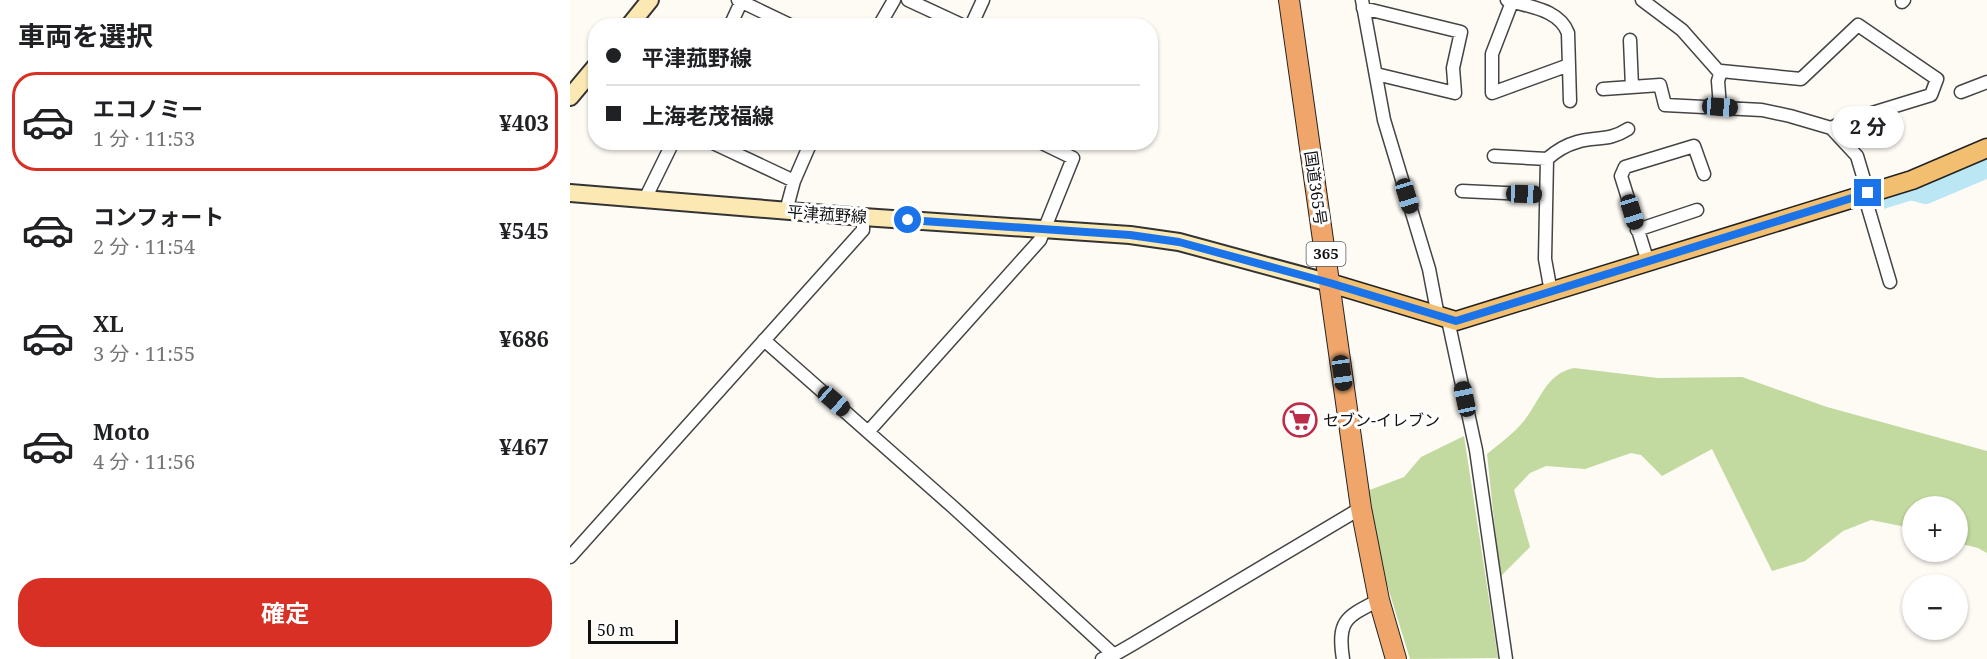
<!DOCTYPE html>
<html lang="ja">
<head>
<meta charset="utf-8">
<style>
	:root { --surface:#fff; --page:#f6f6f6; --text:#202124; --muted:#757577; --line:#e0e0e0; --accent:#d93025 }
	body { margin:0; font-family:"Noto Serif","Noto Sans JP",serif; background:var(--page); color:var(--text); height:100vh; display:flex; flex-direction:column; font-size:22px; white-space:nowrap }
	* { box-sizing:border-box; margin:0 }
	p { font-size:20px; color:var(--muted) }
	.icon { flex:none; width:33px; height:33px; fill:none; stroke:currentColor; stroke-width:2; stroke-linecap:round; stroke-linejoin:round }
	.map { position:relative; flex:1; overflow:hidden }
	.details { display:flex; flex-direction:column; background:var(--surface); width:570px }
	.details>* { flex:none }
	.guide { position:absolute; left:18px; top:18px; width:570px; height:132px; border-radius:24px; box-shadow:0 2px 4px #0004; display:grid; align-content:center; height:132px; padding:0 18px; background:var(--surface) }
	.fabs { position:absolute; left:1332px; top:496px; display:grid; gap:12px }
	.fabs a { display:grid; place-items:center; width:66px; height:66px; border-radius:50%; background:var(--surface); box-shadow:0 2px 4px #0004; font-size:30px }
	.scale { position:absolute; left:18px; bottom:15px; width:90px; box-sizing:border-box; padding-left:6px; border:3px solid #111; border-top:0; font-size:16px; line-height:21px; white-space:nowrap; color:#111; -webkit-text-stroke:4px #fff; paint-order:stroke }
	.end { position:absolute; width:27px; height:27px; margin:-14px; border:8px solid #1a73e8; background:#fff; box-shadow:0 0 0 3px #fff }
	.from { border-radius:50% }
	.bubble { position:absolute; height:42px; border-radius:21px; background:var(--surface); box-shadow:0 2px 4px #0004; font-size:20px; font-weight:700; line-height:42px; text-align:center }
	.car { position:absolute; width:18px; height:36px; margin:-18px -9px; border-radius:8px; box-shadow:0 0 4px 2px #0007; background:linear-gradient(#222 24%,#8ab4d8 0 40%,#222 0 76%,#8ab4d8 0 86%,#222 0) }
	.guide b { display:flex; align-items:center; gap:21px; height:57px; font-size:22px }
	.guide b+b { border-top:2px solid var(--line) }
	.guide i { width:15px; height:15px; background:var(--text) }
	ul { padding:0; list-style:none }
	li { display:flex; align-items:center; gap:18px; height:99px; margin:0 12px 9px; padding:0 6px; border:3px solid transparent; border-radius:24px }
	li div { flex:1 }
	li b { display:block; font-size:22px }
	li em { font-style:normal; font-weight:700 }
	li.active { border-color:var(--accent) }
	li>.icon { width:54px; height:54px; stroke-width:1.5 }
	h2 { padding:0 18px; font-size:27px; line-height:72px }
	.primary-button { display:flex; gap:12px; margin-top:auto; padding:12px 18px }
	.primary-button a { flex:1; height:69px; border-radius:24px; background:var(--accent); color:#fff; font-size:24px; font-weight:700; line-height:69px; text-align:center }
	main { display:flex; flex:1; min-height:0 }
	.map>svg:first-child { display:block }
</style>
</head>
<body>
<main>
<section class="details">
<h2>車両を選択</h2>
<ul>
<li class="active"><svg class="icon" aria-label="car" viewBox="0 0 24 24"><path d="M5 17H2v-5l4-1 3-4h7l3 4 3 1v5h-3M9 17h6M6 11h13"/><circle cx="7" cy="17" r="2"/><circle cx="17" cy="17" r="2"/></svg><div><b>エコノミー</b><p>1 分 · 11:53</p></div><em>¥403</em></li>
<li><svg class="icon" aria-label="car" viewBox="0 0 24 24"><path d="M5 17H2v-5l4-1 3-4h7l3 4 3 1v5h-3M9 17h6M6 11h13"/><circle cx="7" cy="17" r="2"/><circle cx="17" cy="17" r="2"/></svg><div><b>コンフォート</b><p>2 分 · 11:54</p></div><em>¥545</em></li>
<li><svg class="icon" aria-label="car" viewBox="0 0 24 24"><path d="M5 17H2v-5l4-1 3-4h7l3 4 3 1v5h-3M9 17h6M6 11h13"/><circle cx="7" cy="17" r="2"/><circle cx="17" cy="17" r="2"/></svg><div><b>XL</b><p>3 分 · 11:55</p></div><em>¥686</em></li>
<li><svg class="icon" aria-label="car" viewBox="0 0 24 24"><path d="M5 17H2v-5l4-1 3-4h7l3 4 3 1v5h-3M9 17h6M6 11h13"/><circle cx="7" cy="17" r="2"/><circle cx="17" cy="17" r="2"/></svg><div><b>Moto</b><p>4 分 · 11:56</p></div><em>¥467</em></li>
</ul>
<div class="primary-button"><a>確定</a></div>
</section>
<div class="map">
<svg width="1417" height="659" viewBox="0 0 1417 659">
	<rect width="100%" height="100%" fill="#fefbf5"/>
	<path fill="#c2d99f" d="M1004 368 1088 378 1172 377 1257 407 1417 451V553L1408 548 1388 543V507H1342V534L1331 526 1301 520 1273 531 1235 561 1202 571 1142 449 1092 476 1071 455 1061 453 1015 469 976 466 960 473 944 490 960 547 930 577 917 454C929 444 943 434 953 422 969 403 976 373 1004 368Z
		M894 436 928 658 840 659 815 578 797 491 834 477 851 457Z"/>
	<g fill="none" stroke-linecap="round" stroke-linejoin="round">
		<path stroke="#bbe7f4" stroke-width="22" d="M1312 198 1341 189 1356 193 1417 167"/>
		<defs>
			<path id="minor" d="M168 0 222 26
				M338 0 394 26
				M792 0 814 120 859 269 868 316
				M937 0C959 7 989 9 998 33L1000 101
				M1072 0 1112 30 1150 73
				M942 2 922 54V93L999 65
				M1332 2 1334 0
				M793 8 891 32 883 68 885 93 806 74
				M160 26 172 0
				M309 26 324 0
				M401 26 413 0
				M1060 40 1062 87
				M1033 89 1090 85 1095 105 1192 110 1220 116 1261 128 1287 156 1298 193
				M1391 92 1417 82
				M1150 107 1148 81 1151 71 1231 79 1288 25 1367 79 1361 95 1273 122 1261 128
				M141 142 224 181
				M924 156 977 159C985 152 996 145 1007 142 1026 136 1038 142 1058 129
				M977 159 975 259 981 292
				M892 191 975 195
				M1294 194 1320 282
				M75 199 103 142
				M216 211 224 181 241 142
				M1067 230 1127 210
				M1078 262 1051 176 1055 167 1124 146 1134 174
				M878 320 906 450 936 659
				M194 340 383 507 544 655
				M298 432 470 240 503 158 470 142
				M0 557 293 230V217
				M532 659 544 655 563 644 791 508
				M773 659C767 620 776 617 809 600"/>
			<path id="secondary" d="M59 26 80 0
				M0 97 26 66
				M0 193 293 217 560 235 609 242 760 283"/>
			<path id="primary" d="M760 283 886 321 1342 180 1417 148"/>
			<path id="trunk" d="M719 0 791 508 809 600 826 659"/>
		</defs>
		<use href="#minor" stroke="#444" stroke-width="15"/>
		<use href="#secondary" stroke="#333" stroke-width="20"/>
		<use href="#primary" stroke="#222" stroke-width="21"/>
		<use href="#trunk" stroke="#222" stroke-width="22"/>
		<use href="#minor" stroke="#fff" stroke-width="12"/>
		<use href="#secondary" stroke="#fbe8b3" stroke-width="16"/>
		<use href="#primary" stroke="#f2bf71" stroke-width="18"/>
		<use href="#trunk" stroke="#f0a66a" stroke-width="20"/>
	</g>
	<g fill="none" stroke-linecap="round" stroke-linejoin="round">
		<path stroke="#1a73e8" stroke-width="8" d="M338 220 560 235 609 242 760 283 886 321 1298 193"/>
	</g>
	<defs>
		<symbol id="supermarket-ring" viewBox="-11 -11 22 22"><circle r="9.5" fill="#fff" stroke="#bc2d4a" stroke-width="1.5"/><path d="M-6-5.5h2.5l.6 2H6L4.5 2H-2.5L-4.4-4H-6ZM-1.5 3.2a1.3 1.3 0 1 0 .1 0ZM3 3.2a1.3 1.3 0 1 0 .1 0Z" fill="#bc2d4a"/></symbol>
	</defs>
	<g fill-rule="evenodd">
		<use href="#supermarket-ring" x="711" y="401" width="38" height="38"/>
	</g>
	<g text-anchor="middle" stroke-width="6" stroke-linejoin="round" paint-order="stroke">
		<rect fill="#fff" stroke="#585858" stroke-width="1.5" x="736.5" y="242" width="39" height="24" rx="4.5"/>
		<g font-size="15" font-weight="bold" fill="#111">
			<text x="756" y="259">365</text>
		</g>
		<g font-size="16" fill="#111" stroke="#fff">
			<text transform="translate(746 188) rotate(82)" y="6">国道365号</text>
			<text transform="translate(257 214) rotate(4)" y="6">平津菰野線</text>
		</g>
		<g font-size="16" fill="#111" stroke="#fff" text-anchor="start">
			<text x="753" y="426">セブン-イレブン</text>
		</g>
	</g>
</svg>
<div class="fabs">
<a>+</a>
<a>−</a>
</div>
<div class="scale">50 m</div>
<i class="end from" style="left:338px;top:220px"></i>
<i class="end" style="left:1298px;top:193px"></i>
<div class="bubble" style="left:1262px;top:106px;width:72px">2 分</div>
<i class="car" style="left:1150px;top:107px;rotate:94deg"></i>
<i class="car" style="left:954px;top:194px;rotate:92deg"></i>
<i class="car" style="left:837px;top:196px;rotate:163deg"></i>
<i class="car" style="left:1062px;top:212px;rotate:163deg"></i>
<i class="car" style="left:772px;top:373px;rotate:172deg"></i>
<i class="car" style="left:895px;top:399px;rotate:348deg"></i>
<i class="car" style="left:264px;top:401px;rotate:131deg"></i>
<div class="guide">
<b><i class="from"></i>平津菰野線</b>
<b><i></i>上海老茂福線</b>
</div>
</div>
</main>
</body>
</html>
